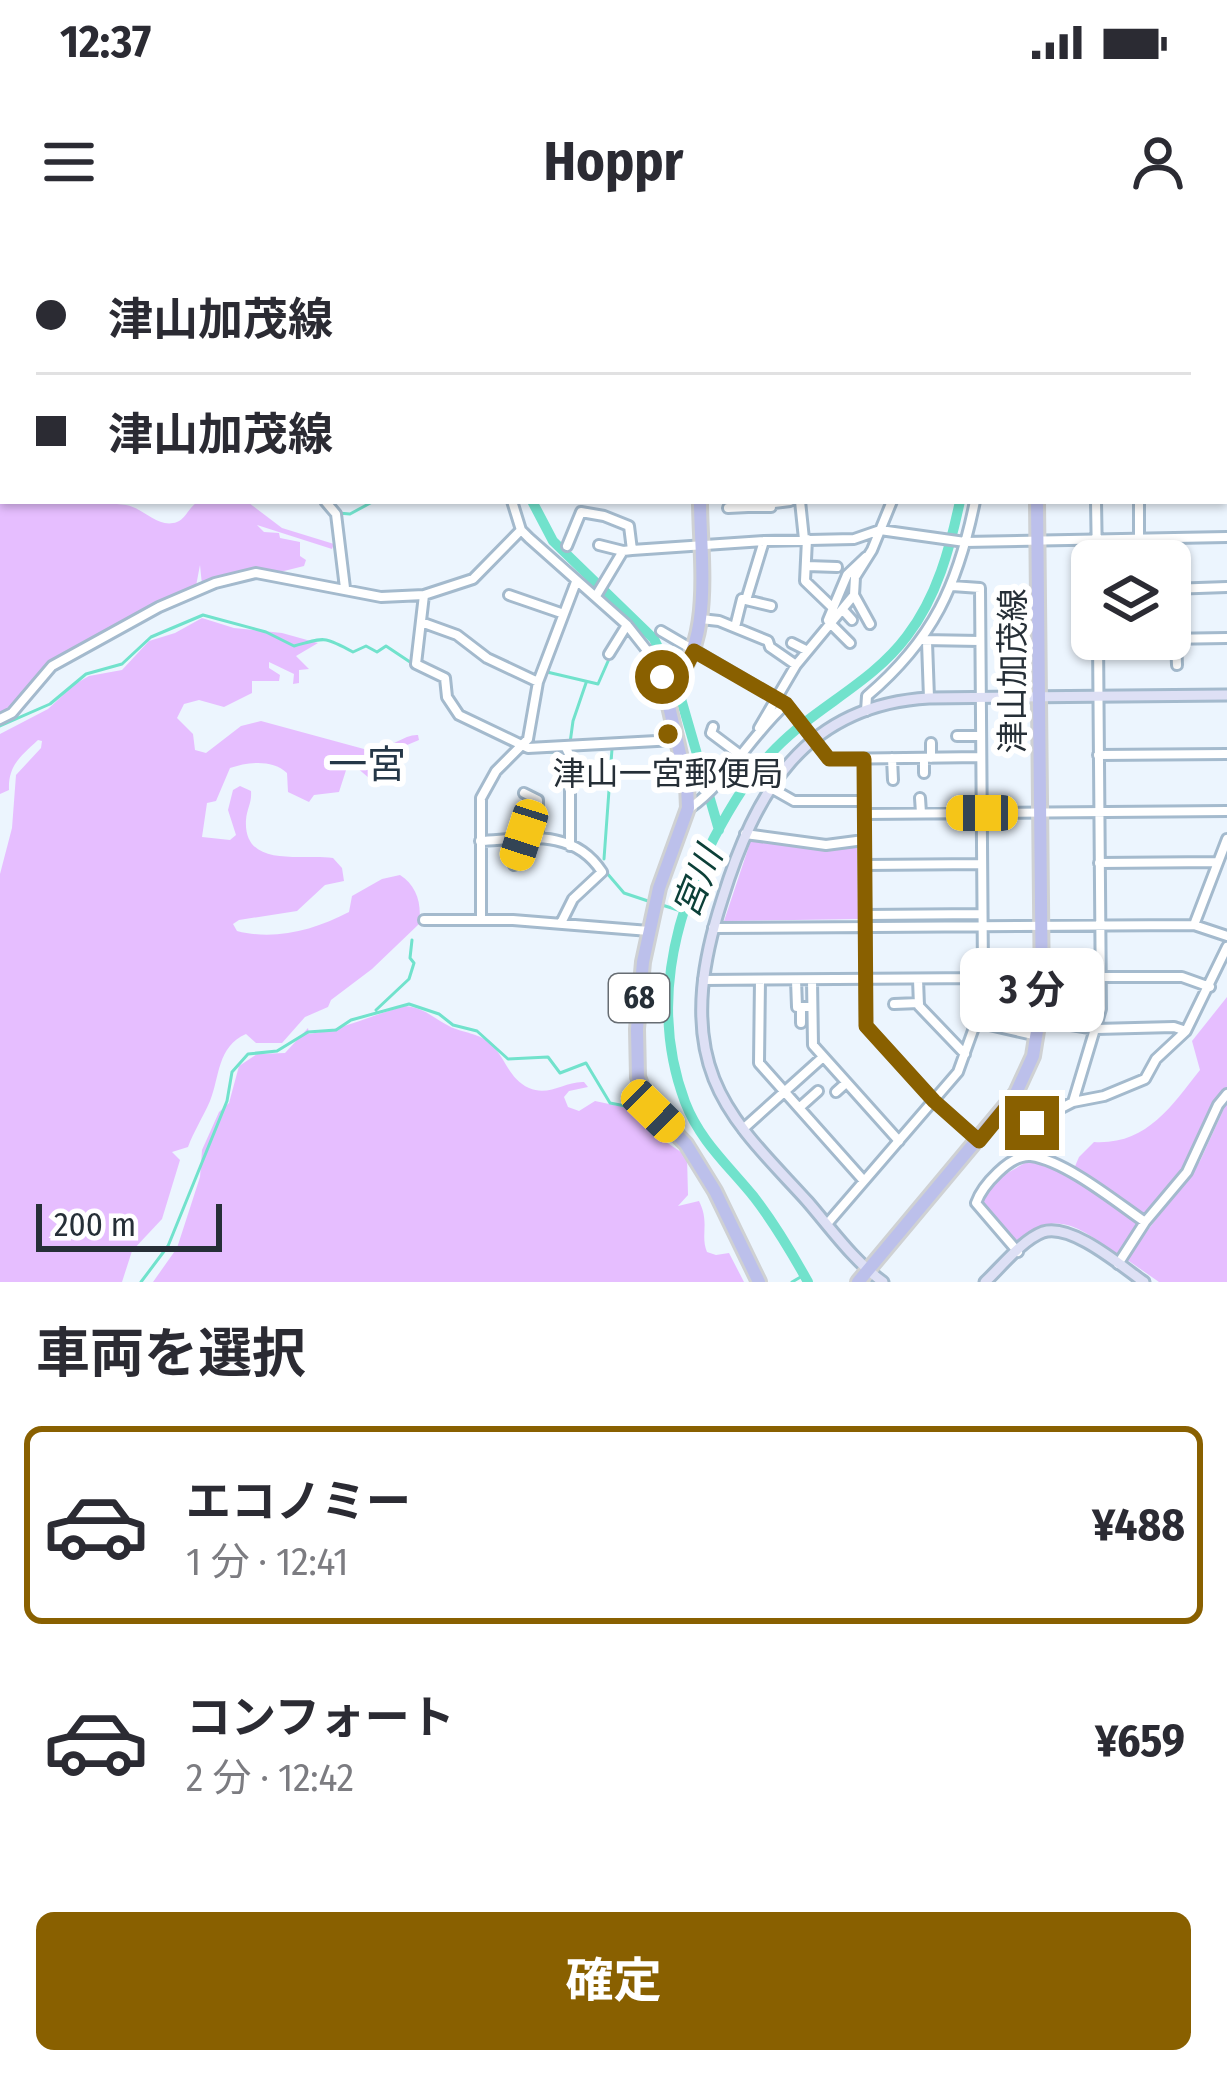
<!DOCTYPE html>
<html lang="ja">
<head>
<meta charset="utf-8">
<style>
	:root { --surface:#fff; --page:#f7f7f7; --text:#2b2b33; --muted:#7c7c81; --line:#e1e1e2; --accent:#896000 }
	body { margin:0; font-family:"Fira Sans Condensed","Noto Sans JP",sans-serif; background:var(--page); color:var(--text); height:100vh; display:flex; flex-direction:column; font-size:45px; white-space:nowrap }
	* { box-sizing:border-box; margin:0 }
	p { font-size:39px; color:var(--muted) }
	.icon { flex:none; width:66px; height:66px; fill:none; stroke:currentColor; stroke-width:2; stroke-linecap:round; stroke-linejoin:round }
	.map { position:relative; height:1042px; overflow:hidden }
	.details { display:flex; flex-direction:column; background:var(--surface); flex:1 }
	.details>* { flex:none }
	.guide { position:absolute; left:0px; top:0px; width:1227px; height:264px; box-shadow:0 3px 9px #0004; display:grid; align-content:center; height:264px; padding:0 36px; background:var(--surface) }
	.fabs { position:absolute; left:1071px; top:300px; display:grid; gap:24px }
	.fabs a { display:grid; place-items:center; width:120px; height:120px; border-radius:18px; background:var(--surface); box-shadow:0 3px 9px #0004; font-size:60px }
	.scale { position:absolute; left:36px; bottom:30px; width:186px; box-sizing:border-box; padding-left:12px; border:6px solid #262f37; border-top:0; font-size:33px; line-height:42px; white-space:nowrap; color:#262f37; -webkit-text-stroke:9px #fff; paint-order:stroke }
	.end { position:absolute; width:54px; height:54px; margin:-27px; border:15px solid #896000; background:#fff; box-shadow:0 0 0 6px #fff }
	.from { border-radius:50% }
	.bubble { position:absolute; height:84px; border-radius:18px; background:var(--surface); box-shadow:0 3px 9px #0004; font-size:39px; font-weight:700; line-height:84px; text-align:center }
	.car { position:absolute; width:36px; height:72px; margin:-36px -18px; border-radius:15px; box-shadow:0 0 9px 3px #0007; background:linear-gradient(#f5c518 24%,#345 0 40%,#f5c518 0 76%,#345 0 86%,#f5c518 0) }
	.guide b { display:flex; align-items:center; gap:42px; height:114px; font-size:45px }
	.guide b+b { border-top:3px solid var(--line) }
	.guide i { width:30px; height:30px; background:var(--text) }
	ul { padding:0; list-style:none }
	li { display:flex; align-items:center; gap:36px; height:198px; margin:0 24px 18px; padding:0 12px; border:6px solid transparent; border-radius:18px }
	li div { flex:1 }
	li b { display:block; font-size:45px }
	li em { font-style:normal; font-weight:700 }
	li.active { border-color:var(--accent) }
	li>.icon { width:108px; height:108px; stroke-width:1.5 }
	h2 { padding:0 36px; font-size:54px; line-height:144px }
	.primary-button { display:flex; gap:24px; margin-top:auto; padding:24px 36px }
	.primary-button a { flex:1; height:138px; border-radius:18px; background:var(--accent); color:#fff; font-size:48px; font-weight:700; line-height:138px; text-align:center }
	.status { display:flex; justify-content:space-between; align-items:center; height:84px; padding:0 60px; background:var(--surface); direction:ltr }
	.status svg { height:33px; fill:currentColor }
	header { display:flex; justify-content:space-between; align-items:center; height:156px; padding:0 36px; background:var(--surface); font-size:54px; font-weight:700 }
	.map>svg:first-child { display:block }
</style>
</head>
<body>
<div class="status"><b>12:37</b><svg viewBox="0 0 49 12"><path d="M0 12V9h3v3zM5 12V6h3v6zM10 12V3h3v9zM15 12V0h3v12zM26 1h20v11H26zM47 4h2v5h-2z"/></svg></div>
<header><svg class="icon" aria-label="menu" viewBox="0 0 24 24"><path d="M4 6h16M4 12h16M4 18h16"/></svg>Hoppr<svg class="icon" aria-label="person" viewBox="0 0 24 24"><circle cx="12" cy="8" r="4"/><path d="M4 21q1-7 8-7t8 7"/></svg></header>
<div class="map">
<svg width="1227" height="1042" viewBox="0 0 1227 1042">
	<rect width="100%" height="100%" fill="#ecf5fe"/>
	<path fill="#e6beff" d="M0 254 3 261C44 261 85 259 126 265 144 268 158 289 177 282 185 279 189 268 196 263H249L282 288 334 304 332 309 257 285 264 292 279 293 280 298 300 302V316L306 320 304 326 276 333 244 332 202 345 200 325 196 346 51 420 15 464 0 475Z
		M202 378 234 388 282 393 318 403 296 416 309 429 299 430V443L293 444 294 434 269 422V428L280 435 279 441H252V453L224 467 199 460 184 464 177 478 193 494 195 510 206 513 241 486 261 481 375 512C388 508 406 494 418 495L419 500 400 508 390 523 368 526 369 538 349 521 339 552 314 555 309 562 288 552 287 533C272 519 248 522 230 528L216 561 207 563 202 597 230 600 236 595 228 570 233 550 240 546 251 551C252 563 247 568 246 580 243 630 304 613 333 618L342 628 344 641 325 645 297 671 239 680 233 684 237 691C275 701 314 690 349 672L352 656 382 639 400 635C417 646 422 664 419 684L372 729 331 760 328 767 305 777 282 803H256L246 794C217 807 220 836 210 861 203 877 194 891 188 907L172 912 180 920 162 979 132 1011 122 1042H0V634L12 588 16 535 41 508 42 501 38 500C21 516 8 525 9 550L0 554V494L48 469 75 444 89 436 122 430 149 401 175 393Z
		M751 600 826 608 857 604 858 679 724 681Z
		M1227 757V848C1190 879 1193 957 1140 974L1073 931 1079 917 1094 902C1146 905 1170 868 1200 830L1192 801Z
		M406 766C425 768 433 778 449 786 464 794 479 792 492 805 506 819 509 839 529 848 549 857 565 841 584 842L588 847 569 851 564 857 568 867 579 871 595 861 651 873 661 883 666 902 687 916 688 955 678 966 699 961C710 983 700 995 707 1012L716 1015 729 1013 744 1042H153L177 1008 200 937 202 910 219 872 229 863 239 826 257 814 285 813 308 788 309 794C345 789 371 775 406 766Z
		M1227 862V1042H1159L1126 1019 1200 921Z
		M1030 920 1066 932 1138 980V986L1119 1015C1079 988 1057 966 1014 1003L979 962 997 939Z"/>
	<g fill="none" stroke-linecap="round" stroke-linejoin="round">
		<path stroke="#71e2cc" stroke-width="3" d="M338 273 350 274 374 261
			M547 432 598 444 609 419
			M463 481 492 495
			M0 486 50 464 86 434 122 424 151 397 203 375 266 392 294 406C325 398 322 395 353 412L366 406 377 412 386 406 413 424
			M570 503 573 481 586 443
			M534 511 565 513
			M566 576 567 602
			M582 607 597 620
			M604 619 612 509
			M606 632 624 653 651 662
			M662 665 681 671
			M376 770 409 739 414 723 410 718 412 700
			M141 1042 168 1006 227 861 232 832 248 814 277 811 308 792 336 790 351 780 409 764 439 774 453 785 477 791 508 819 548 817 560 833 586 823 610 863 646 870
			M792 1042 804 1035"/>
		<path stroke="#71e2cc" stroke-width="10" d="M48 0V3
			M1107 3 1109 0
			M532 261 553 301 654 399 679 452 719 590
			M808 1042C792 1013 774 983 754 957 728 925 700 901 685 862 651 771 672 681 714 598 731 566 750 534 776 508 817 466 872 443 907 396 937 357 950 308 960 261"/>
		<path stroke="#c4cdd6" stroke-width="9" stroke-dasharray="9 4.5" stroke-linecap="butt" d="M0 131 3 124"/>
		<defs>
			<path id="street" d="M148 0 151 3
				M277 0 280 3
				M584 0H679
				M920 0V3
				M383 3 385 0
				M494 3 495 0
				M520 3V0
				M534 3V0
				M554 3V0
				M1224 11H1227
				M1224 78 1227 74
				M1224 109H1227
				M1224 166H1227
				M1224 213H1227
				M0 221H3
				M1224 254H1227
				M325 261 336 274 345 348
				M512 261 521 290 529 298 627 385 653 418 665 449
				M800 261 804 299
				M1096 261 1097 321
				M774 263 790 261
				M748 267H771
				M728 268 748 267 747 261
				M1139 298V261
				M807 299 805 341 833 368
				M599 305 623 311
				M567 306 581 272 604 276 629 286 632 310
				M807 326 837 327
				M1170 349 1227 347
				M424 355 416 424 445 438 447 457 459 475 528 508 675 500
				M509 355 561 373
				M854 355 870 384
				M596 356 623 311 632 310 764 301 854 299 880 290 965 302 1227 297
				M746 360 764 301
				M843 370 852 380
				M701 379 719 381 768 401 770 407 796 425
				M828 380 847 335 866 317
				M421 382 457 395 487 418 538 442
				M830 383 850 403
				M735 387 742 359 771 366
				M661 391 786 464 829 519 981 517
				M1176 399 1177 425
				M923 400 980 401
				M1098 400 1227 398
				M927 402 929 458
				M792 403 806 410
				M609 414 627 385
				M866 471 867 456C933 400 958 345 975 261
				M0 479 12 473 52 426 159 367 215 343 256 333 381 357 424 355 473 339 521 290
				M713 487 711 493 739 514
				M759 488 796 425 854 355 855 337 872 310 892 261
				M957 496H981
				M931 503V518
				M566 508 570 516V606
				M1098 515 1227 514
				M892 518 893 540
				M924 518V533
				M864 519 866 786 934 861 978 900
				M771 548 794 561H864
				M524 553 538 560V597
				M920 558 921 573
				M690 568C727 542 751 495 786 464
				M864 574 1227 571
				M745 594 826 605 864 600
				M480 601C524 599 573 587 602 632L573 659 561 683
				M1099 623 1218 622
				M514 625 523 596
				M865 625 982 624
				M865 675 982 674
				M481 678V558L496 531 528 499 538 442 576 342
				M424 680H513L649 691
				M1194 685 1227 599
				M713 688 1194 685 1227 696
				M1100 737H1182L1210 747
				M918 739 919 766 965 814
				M703 740 983 738
				M760 740 759 823 864 941
				M796 740 797 767H812
				M812 740 813 805 899 901
				M894 764 919 763
				M801 767V783
				M1040 780 1096 789 1174 787 1186 791
				M976 782 1038 796
				M836 852 846 843
				M1073 862 1101 769 1098 399
				M799 868 818 851
				M1006 869 1032 883 1073 862 1104 856 1145 839 1156 819 1186 791 1227 707
				M743 889 823 817
				M827 984 958 832 976 782 983 732 980 348 952 346
				M1018 1012 976 963C982 946 1010 914 1031 916 1066 921 1116 962 1145 982
				M1118 1024 1145 982 1187 932 1218 865 1227 854"/>
			<path id="secondary" d="M55 3 57 0
				M883 1042C854 1021 832 990 808 962 774 924 733 887 714 839 691 781 704 716 722 660 755 553 804 465 929 458L1227 455
				M985 1042C1001 1027 1022 1000 1043 992 1072 983 1121 1026 1144 1042"/>
			<path id="primary" d="M702 3V0
				M1194 3 1195 0
				M700 261C700 318 716 412 665 449L687 544 688 568 659 648 643 722 637 789 638 837 650 867 686 904 715 951 759 1042
				M858 1042 1016 853 1033 816 1042 760 1037 261"/>
		</defs>
		<use href="#street" stroke="#a4bacd" stroke-width="14"/>
		<use href="#secondary" stroke="#a4bacd" stroke-width="15"/>
		<use href="#primary" stroke="#cfd1d3" stroke-width="18"/>
		<use href="#street" stroke="#fff" stroke-width="8"/>
		<use href="#secondary" stroke="#dee0f5" stroke-width="9"/>
		<use href="#primary" stroke="#bcc0eb" stroke-width="12"/>
	</g>
	<g fill="none" stroke-linecap="round" stroke-linejoin="round">
		<path stroke="#896000" stroke-width="15" d="M662 437 665 449 680 438 694 411 786 464 829 519H864L866 786 934 861 979 901 1006 868 1025 883H1032"/>
	</g>
	<circle fill="#896000" stroke="#fff" stroke-width="4.5" cx="668" cy="494" r="12"/>
	<g text-anchor="middle" stroke-width="12" stroke-linejoin="round" paint-order="stroke">
		<rect fill="#fff" stroke="#676d73" stroke-width="3" x="609" y="734" width="60" height="48" rx="9"/>
		<g font-size="30" font-weight="bold" fill="#262f37">
			<text x="639" y="768">68</text>
		</g>
		<g font-size="33" fill="#262f37" stroke="#fff">
			<text transform="translate(1012 431) rotate(-90)" y="12">津山加茂線</text>
		</g>
		<g font-size="33" fill="#262f37" stroke="#fff">
			<text x="668" y="545">津山一宮郵便局</text>
		</g>
		<g font-size="36" font-style="italic" fill="#0c4038" stroke="#fff">
			<text transform="translate(697 642) rotate(-68)" y="13">宮川</text>
		</g>
		<g font-size="39" fill="#253747" stroke="#fff">
			<text x="367" y="538">一宮</text>
		</g>
	</g>
</svg>
<div class="fabs">
<a><svg class="icon" aria-label="layers" viewBox="0 0 24 24"><path d="M12 4l9 5-9 5-9-5zM3 14l9 5 9-5"/></svg></a>
</div>
<div class="scale">200 m</div>
<i class="end from" style="left:662px;top:437px"></i>
<i class="end" style="left:1032px;top:883px"></i>
<div class="bubble" style="left:960px;top:708px;width:144px">3 分</div>
<i class="car" style="left:982px;top:573px;rotate:270deg"></i>
<i class="car" style="left:524px;top:595px;rotate:198deg"></i>
<i class="car" style="left:653px;top:871px;rotate:134deg"></i>
<div class="guide">
<b><i class="from"></i>津山加茂線</b>
<b><i></i>津山加茂線</b>
</div>
</div>
<section class="details">
<h2>車両を選択</h2>
<ul>
<li class="active"><svg class="icon" aria-label="car" viewBox="0 0 24 24"><path d="M5 17H2v-5l4-1 3-4h7l3 4 3 1v5h-3M9 17h6M6 11h13"/><circle cx="7" cy="17" r="2"/><circle cx="17" cy="17" r="2"/></svg><div><b>エコノミー</b><p>1 分 · 12:41</p></div><em>¥488</em></li>
<li><svg class="icon" aria-label="car" viewBox="0 0 24 24"><path d="M5 17H2v-5l4-1 3-4h7l3 4 3 1v5h-3M9 17h6M6 11h13"/><circle cx="7" cy="17" r="2"/><circle cx="17" cy="17" r="2"/></svg><div><b>コンフォート</b><p>2 分 · 12:42</p></div><em>¥659</em></li>
</ul>
<div class="primary-button"><a>確定</a></div>
</section>
</body>
</html>
